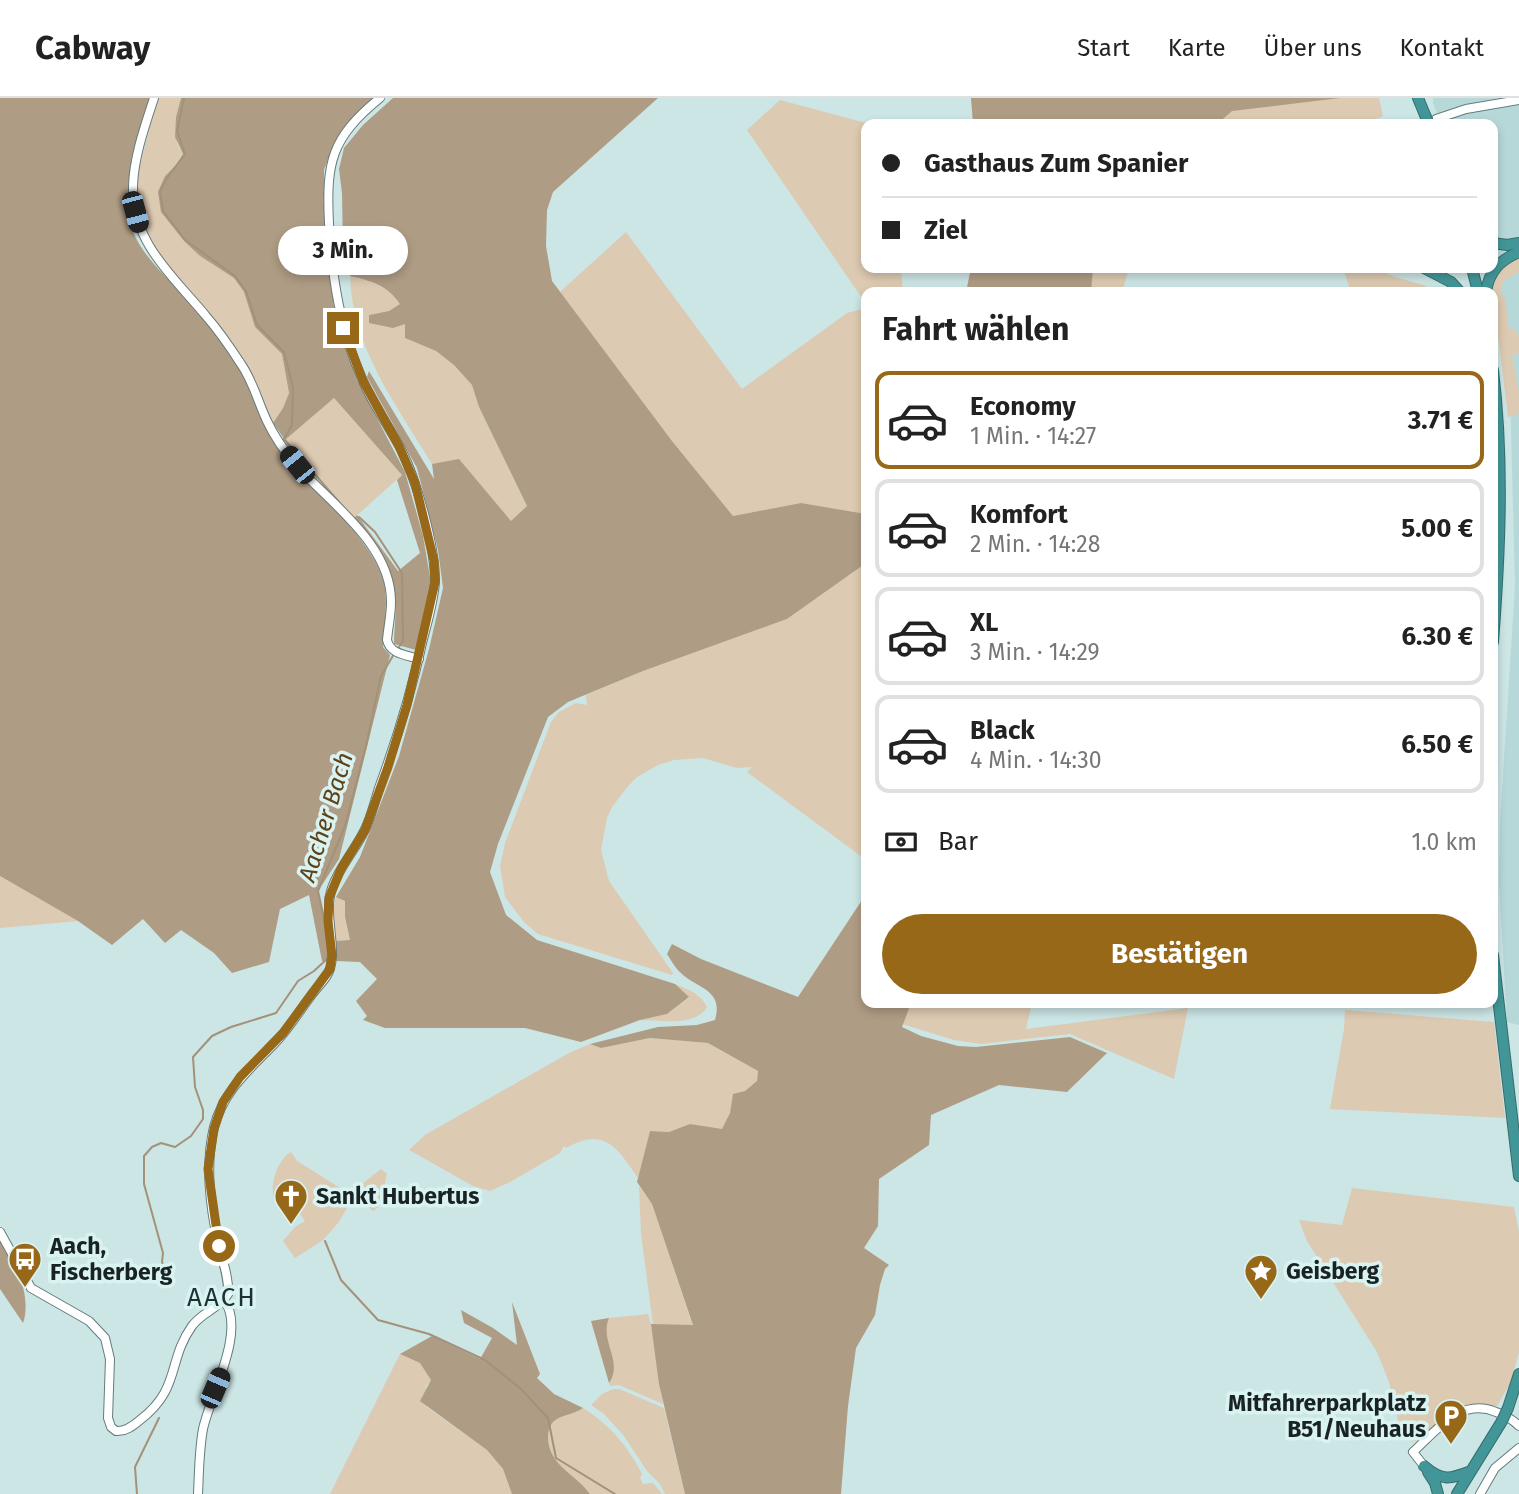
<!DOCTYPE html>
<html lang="de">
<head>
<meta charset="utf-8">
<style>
	:root { --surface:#fff; --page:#f2f2f2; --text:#222; --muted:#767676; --line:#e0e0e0; --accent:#986819 }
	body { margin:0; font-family:"Fira Sans",sans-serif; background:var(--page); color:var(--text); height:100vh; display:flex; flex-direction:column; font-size:26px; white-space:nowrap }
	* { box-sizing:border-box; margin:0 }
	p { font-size:23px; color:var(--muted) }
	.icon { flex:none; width:38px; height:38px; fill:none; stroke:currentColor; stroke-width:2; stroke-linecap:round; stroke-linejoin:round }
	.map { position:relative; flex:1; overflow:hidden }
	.sheet { position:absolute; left:861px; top:189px; width:637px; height:721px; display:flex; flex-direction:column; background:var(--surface); border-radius:14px; box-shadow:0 4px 10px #0003 }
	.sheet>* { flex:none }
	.hud { position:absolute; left:861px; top:21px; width:637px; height:154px; border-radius:14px; box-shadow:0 4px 10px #0003; display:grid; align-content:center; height:154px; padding:0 21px; background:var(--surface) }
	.end { position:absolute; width:32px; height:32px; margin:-16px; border:9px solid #986819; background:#fff; box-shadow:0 0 0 4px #fff }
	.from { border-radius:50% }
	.bubble { position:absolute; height:49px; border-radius:24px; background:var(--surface); box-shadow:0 4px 10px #0003; font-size:23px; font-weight:700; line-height:49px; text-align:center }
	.car { position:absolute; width:21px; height:42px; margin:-21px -10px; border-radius:9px; box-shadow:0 0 5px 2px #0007; background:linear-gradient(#222 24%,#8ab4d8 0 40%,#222 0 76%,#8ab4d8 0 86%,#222 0) }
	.hud b { display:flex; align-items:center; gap:24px; height:66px; font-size:26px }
	.hud b+b { border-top:2px solid var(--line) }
	.hud i { width:18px; height:18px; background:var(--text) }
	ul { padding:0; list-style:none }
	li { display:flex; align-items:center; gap:21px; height:98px; margin:0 14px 10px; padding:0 7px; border:4px solid var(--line); border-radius:14px }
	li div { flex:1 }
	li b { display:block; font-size:26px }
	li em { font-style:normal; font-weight:700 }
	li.selected { border-color:var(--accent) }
	li>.icon { width:63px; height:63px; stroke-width:1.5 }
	h2 { padding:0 21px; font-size:32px; line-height:84px }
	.pay { display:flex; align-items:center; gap:18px; height:77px; padding:0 21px; font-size:26px }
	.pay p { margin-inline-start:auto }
	.cta { display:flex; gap:14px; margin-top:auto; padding:14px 21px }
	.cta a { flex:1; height:80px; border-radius:42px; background:var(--accent); color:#fff; font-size:28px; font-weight:700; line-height:80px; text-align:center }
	header { display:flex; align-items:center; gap:42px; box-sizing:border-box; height:98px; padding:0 35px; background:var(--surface); border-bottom:2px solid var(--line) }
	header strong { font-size:33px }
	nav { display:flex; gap:38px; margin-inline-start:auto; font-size:24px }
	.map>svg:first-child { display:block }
</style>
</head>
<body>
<header>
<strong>Cabway</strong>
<nav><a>Start</a><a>Karte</a><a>Über uns</a><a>Kontakt</a></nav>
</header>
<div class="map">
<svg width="1519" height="1396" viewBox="0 0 1519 1396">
	<rect width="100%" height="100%" fill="#cce5e5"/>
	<path fill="#b7d8d9" d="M1433 0H1519V927L1507 924 1499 784 1500 726 1515 487 1509 254 1493 170V26H1441L1433 5Z"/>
	<path fill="#ddcab2" d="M157 0H181L176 19 177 46 183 56 177 66 165 78 161 114 184 143 200 158 234 180 244 194 255 229 282 256 289 295 283 310 273 325 248 270 230 241 153 152 143 135 135 87Z
		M974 0H1379L1383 18 1365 26H976Z
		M780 2 870 26H866V170H901L903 194H866V206L747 32Z
		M626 134 742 291 847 215 866 210V416L801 405 733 418 672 343 560 194Z
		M1519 157V174L1503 183 1501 196 1505 199 1509 231 1516 232 1519 240V255L1512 258 1519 293V316L1508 319 1499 245 1493 216V194H1488C1495 173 1500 167 1519 157Z
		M981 170H1129L1122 194H983Z
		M1343 170H1373L1395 179 1423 187 1437 194H1351Z
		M350 178C371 183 387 188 401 206L389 213 369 217 405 226V240L436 253 454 267 472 287 479 309 527 408 511 424 459 362 432 366C397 308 352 249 350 178Z
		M334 300 402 377 354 420 285 342Z
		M866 465V762L747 674 752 669 737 670 703 660 674 662 658 667 637 679 628 688 612 709 607 720 601 752 609 783 673 875 672 877 538 836 524 824 505 799 500 768 505 745 551 624 559 614 576 605 587 607 586 597 643 573 787 521Z
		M0 778 78 823 0 830Z
		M336 799 345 803V819L350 842 334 843 332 818Z
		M675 886C689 892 700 895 707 909 695 929 661 922 640 922L667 916 689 900Z
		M911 905H1032L1026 931 1188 910 1174 981 1070 936 981 946 954 942 902 926Z
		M1345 912 1494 924 1505 1020 1330 1011 1344 931Z
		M650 940 708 945 758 973 757 983 745 993 733 997 730 1015 722 1032 690 1026 669 1034 650 1033 638 1080C617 1049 604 1028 566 1050L564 1048 560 1055 510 1084 490 1093 473 1088 409 1052 425 1037 569 955 590 946 601 950Z
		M291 1054 297 1063 337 1088 352 1102 338 1125 323 1142 295 1160 283 1143 295 1129 305 1123 298 1113 284 1118C280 1111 275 1104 273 1096 271 1083 279 1060 291 1054Z
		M381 1071 387 1076C383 1088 385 1108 373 1113L352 1094Z
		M639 1088 652 1106 693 1228 653 1227 641 1135Z
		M1352 1090 1514 1109 1519 1134V1254L1511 1284 1497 1308 1478 1305 1462 1308 1418 1342 1412 1344 1404 1338 1399 1327 1389 1284 1377 1254 1307 1143 1299 1122 1342 1127Z
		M648 1216 651 1226 663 1306 619 1287 610 1288 609 1285C621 1267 604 1250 605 1232 605 1231 609 1221 609 1220Z
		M400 1256 420 1265 432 1282 426 1288 427 1309 487 1352 503 1371 512 1396H330Z
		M613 1291H619L664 1310 685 1396H665L660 1386 647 1373 624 1338 604 1316 591 1307 602 1296Z
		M583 1310C609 1326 628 1348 642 1376L640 1380 643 1386 653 1385 662 1396H590C576 1376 549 1368 548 1340 548 1334 549 1329 553 1324 561 1316 574 1317 583 1310Z"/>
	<path fill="#af9c84" d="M0 0H150C139 37 121 87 130 124 139 161 178 187 201 216 214 233 231 253 241 272 254 299 262 328 281 352 309 388 370 439 383 481 389 502 384 528 383 549L390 557 339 761 318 793 328 839 330 863H322L309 797 280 811 269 864 232 875 214 855 181 832 165 845 143 821 112 847 78 823 0 778Z
		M181 0H375L348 25 333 47 324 72V126L335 218 357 282 405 374 423 438 431 485 416 552 394 546C394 530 397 512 395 496 391 466 372 443 354 420L357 417 398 473 420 455 397 382 402 377 334 300 285 342 273 325 283 310 289 295 282 256 255 229 244 194 234 180 200 158 184 143 161 114 158 94 165 78 177 66 183 56 175 39 176 19Z
		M393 0H658L553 94 547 112 546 148 552 183 672 343 733 418 801 405 866 416V465L787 521 643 573 568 604 548 619 498 746 490 774 506 817 537 842 675 886 689 899 667 916 640 922 581 944 525 930H385L363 922 367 918 356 903 377 881 360 864 336 863 334 843 350 842 345 819V803L336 799 360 759 399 658 429 551 443 490 438 452 417 370 367 279 369 273 434 381 432 366 459 361 511 423 527 408 479 309 472 287 454 267 436 253 405 240V226L393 230 369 225V217L389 213 400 206C387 187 371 183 350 178L343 152 342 95 339 71 344 50 363 27Z
		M971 0H1340L1232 13 1217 26H973Z
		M971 170H1093L1091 194H966Z
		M866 796V905H911L902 929 921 938 958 948 976 949 1070 939 1107 955 1067 994 999 987 931 1017 929 1047 879 1081 878 1128 864 1150 889 1167 885 1171 880 1187 875 1217 856 1250 848 1308 841 1396H685L659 1286 651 1226 693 1227 652 1106 637 1084 650 1033 669 1034 690 1026 722 1031 730 1015 733 996 745 993 757 983 758 973 708 945 650 940 601 950 590 946 658 929 697 927 715 922C724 891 697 891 681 875 675 870 671 862 667 856L672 846 701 861 798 899Z
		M0 1141C16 1163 32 1199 23 1225L0 1191Z
		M512 1204 540 1276 537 1280 554 1296 583 1310C574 1317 561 1316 553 1324 549 1329 548 1334 548 1340 549 1368 576 1376 590 1396H512L503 1371 487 1352 420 1303 431 1282 420 1265 400 1256 432 1238 480 1261 492 1240 464 1225 461 1212 493 1230 517 1247Z
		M609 1220C599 1244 624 1263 609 1285L591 1223Z"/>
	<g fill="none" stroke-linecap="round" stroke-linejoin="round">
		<path stroke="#a4917a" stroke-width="2" d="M184 0 177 33 185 56 167 80 160 93 163 113 185 142 235 178 246 193 257 227 284 254 293 290 292 327 284 341 339 404
			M359 419 375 434 402 475 403 543 397 552
			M327 834 318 793 345 728 366 648 381 578 394 556
			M325 1143 341 1182 378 1222 429 1236 485 1262 521 1291 548 1320 556 1360 615 1396
			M168 1185 162 1164 163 1155 144 1086V1058L152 1049 161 1045 175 1049 191 1038 203 1021V1012L195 989 193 959 212 938 231 929 276 915 298 883 314 873 328 860
			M137 1396 135 1369 159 1320"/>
		<defs>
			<path id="secondary" d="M154 0C145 28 134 58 133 88 132 145 173 178 206 218 219 233 230 249 241 266 253 283 258 304 267 323 275 340 285 354 297 368 331 406 392 447 391 505 391 517 388 530 387 542 390 556 406 557 419 561
				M1436 21 1466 11 1519 2
				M0 1134 31 1190 89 1223 105 1240 110 1261 108 1320 111 1329 116 1333C125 1334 133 1328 140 1322 181 1291 167 1263 192 1228 202 1214 220 1210 228 1196 229 1178 222 1162 218 1145 210 1107 205 1067 214 1029 224 992 249 972 274 946 288 932 298 915 310 899 315 892 321 886 326 879 341 857 322 818 332 790 340 767 358 749 367 727 372 715 375 703 379 690 397 641 412 592 423 541 428 522 434 502 435 483 435 448 417 383 401 351 389 328 373 307 363 283 340 232 332 180 329 125 326 64 331 40 380 0
				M1424 1368 1413 1354C1437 1332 1461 1299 1496 1314 1505 1317 1512 1321 1519 1328
				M198 1396C199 1375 199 1353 203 1331 210 1298 247 1232 224 1202
				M1480 1396 1495 1370 1519 1350"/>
			<path id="highway" d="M1418 0 1425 17
				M1493 145 1507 147 1519 145
				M1424 170 1451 184 1460 194
				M1472 170 1478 194
				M1486 194C1489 173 1500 162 1519 154
				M1493 272C1504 363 1500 453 1493 544
				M1493 857 1519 1078
				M1508 1310 1519 1276
				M1424 1368C1443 1384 1450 1381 1471 1373
				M1428 1374 1435 1385 1438 1396
				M1457 1396 1502 1323"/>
		</defs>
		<use href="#secondary" stroke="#657b7c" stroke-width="10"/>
		<use href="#highway" stroke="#356e6f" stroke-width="12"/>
		<use href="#secondary" stroke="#fff" stroke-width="8"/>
		<use href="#highway" stroke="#439698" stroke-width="10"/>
		<defs>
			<path id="highway-bridge" d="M1425 17 1429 26
				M1502 1323 1508 1310"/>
		</defs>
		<use href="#highway-bridge" stroke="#356e6f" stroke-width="12" stroke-linecap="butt"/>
		<use href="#highway-bridge" stroke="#439698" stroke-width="10"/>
	</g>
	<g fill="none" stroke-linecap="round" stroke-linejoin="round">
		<path stroke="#986819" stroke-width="9" d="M219 1148 208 1071 214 1031 223 1004 240 979 283 935 330 871 332 858 328 823 329 800 341 771 365 732 388 669 407 607 435 484 434 463 415 385 399 348 363 283 343 230"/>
	</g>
	<defs>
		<symbol id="church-pin" viewBox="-11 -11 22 30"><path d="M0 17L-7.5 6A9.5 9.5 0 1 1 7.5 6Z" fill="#986819" stroke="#d9f2f2"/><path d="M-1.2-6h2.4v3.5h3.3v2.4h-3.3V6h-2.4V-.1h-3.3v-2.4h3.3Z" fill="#fff"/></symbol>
		<symbol id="bus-pin" viewBox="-11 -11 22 30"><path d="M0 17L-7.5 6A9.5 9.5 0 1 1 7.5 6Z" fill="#986819" stroke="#d9f2f2"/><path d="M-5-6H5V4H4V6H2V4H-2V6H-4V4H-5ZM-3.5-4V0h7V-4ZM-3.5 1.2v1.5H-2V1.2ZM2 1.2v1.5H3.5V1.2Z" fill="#fff"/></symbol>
		<symbol id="sight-pin" viewBox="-11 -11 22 30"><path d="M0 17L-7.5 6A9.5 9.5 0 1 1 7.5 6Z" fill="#986819" stroke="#d9f2f2"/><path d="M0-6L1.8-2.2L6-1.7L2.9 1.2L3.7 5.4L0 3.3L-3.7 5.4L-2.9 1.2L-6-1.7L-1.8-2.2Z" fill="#fff"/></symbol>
		<symbol id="parking-pin" viewBox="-11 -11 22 30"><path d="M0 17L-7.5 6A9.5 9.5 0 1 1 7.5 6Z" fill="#986819" stroke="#d9f2f2"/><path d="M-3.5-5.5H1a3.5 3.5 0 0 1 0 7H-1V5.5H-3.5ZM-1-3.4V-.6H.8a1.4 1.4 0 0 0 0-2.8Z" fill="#fff"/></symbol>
	</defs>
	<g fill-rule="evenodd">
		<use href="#church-pin" x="272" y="1079" width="38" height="52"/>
		<use href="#bus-pin" x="6" y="1142" width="38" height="52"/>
		<use href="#sight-pin" x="1242" y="1154" width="38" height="52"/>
		<use href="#parking-pin" x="1432" y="1299" width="38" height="52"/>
	</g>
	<g text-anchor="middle" stroke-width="7" stroke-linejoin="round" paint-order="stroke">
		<g font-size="23" font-weight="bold" fill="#1a2323" stroke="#d9f2f2" text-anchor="start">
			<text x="316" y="1106">Sankt Hubertus</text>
			<text x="50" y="1156">Aach,<tspan x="50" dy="26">Fischerberg</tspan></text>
			<text x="1286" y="1181">Geisberg</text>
			<text x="1426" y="1313" text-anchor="end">Mitfahrerparkplatz<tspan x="1426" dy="26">B51/Neuhaus</tspan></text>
		</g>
		<g font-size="24" font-style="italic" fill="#5f4218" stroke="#d9f2f2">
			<text transform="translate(326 719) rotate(-73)" y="8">Aacher Bach</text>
		</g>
		<g font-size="26" letter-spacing="2" fill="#1d3132" stroke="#d9f2f2">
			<text x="222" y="1208">AACH</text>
		</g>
	</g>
</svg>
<i class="end from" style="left:219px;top:1148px"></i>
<i class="end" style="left:343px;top:230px"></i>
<div class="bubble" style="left:278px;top:128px;width:130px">3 Min.</div>
<i class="car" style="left:135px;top:114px;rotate:165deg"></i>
<i class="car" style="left:297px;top:367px;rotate:321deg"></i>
<i class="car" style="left:215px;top:1290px;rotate:23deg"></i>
<div class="hud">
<b><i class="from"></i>Gasthaus Zum Spanier</b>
<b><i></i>Ziel</b>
</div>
<section class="sheet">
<h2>Fahrt wählen</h2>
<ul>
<li class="selected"><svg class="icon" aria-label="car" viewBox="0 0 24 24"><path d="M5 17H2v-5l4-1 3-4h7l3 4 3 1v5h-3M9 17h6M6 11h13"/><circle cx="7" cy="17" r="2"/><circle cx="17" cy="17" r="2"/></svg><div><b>Economy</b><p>1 Min. · 14:27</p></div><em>3.71 €</em></li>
<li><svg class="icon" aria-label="car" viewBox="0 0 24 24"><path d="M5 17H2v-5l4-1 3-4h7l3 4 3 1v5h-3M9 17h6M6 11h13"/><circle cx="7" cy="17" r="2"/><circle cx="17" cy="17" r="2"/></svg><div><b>Komfort</b><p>2 Min. · 14:28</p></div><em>5.00 €</em></li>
<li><svg class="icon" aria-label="car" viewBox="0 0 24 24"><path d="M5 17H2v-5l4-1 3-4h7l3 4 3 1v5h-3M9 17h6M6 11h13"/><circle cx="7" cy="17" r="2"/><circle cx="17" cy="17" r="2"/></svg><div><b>XL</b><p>3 Min. · 14:29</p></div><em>6.30 €</em></li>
<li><svg class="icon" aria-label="car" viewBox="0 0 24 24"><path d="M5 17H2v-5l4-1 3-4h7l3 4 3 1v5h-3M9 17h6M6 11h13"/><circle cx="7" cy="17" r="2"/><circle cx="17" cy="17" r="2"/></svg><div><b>Black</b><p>4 Min. · 14:30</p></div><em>6.50 €</em></li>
</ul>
<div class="pay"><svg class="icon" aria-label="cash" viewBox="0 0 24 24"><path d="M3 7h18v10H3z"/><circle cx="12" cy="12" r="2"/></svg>Bar<p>1.0 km</p></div>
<div class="cta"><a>Bestätigen</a></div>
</section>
</div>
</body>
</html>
